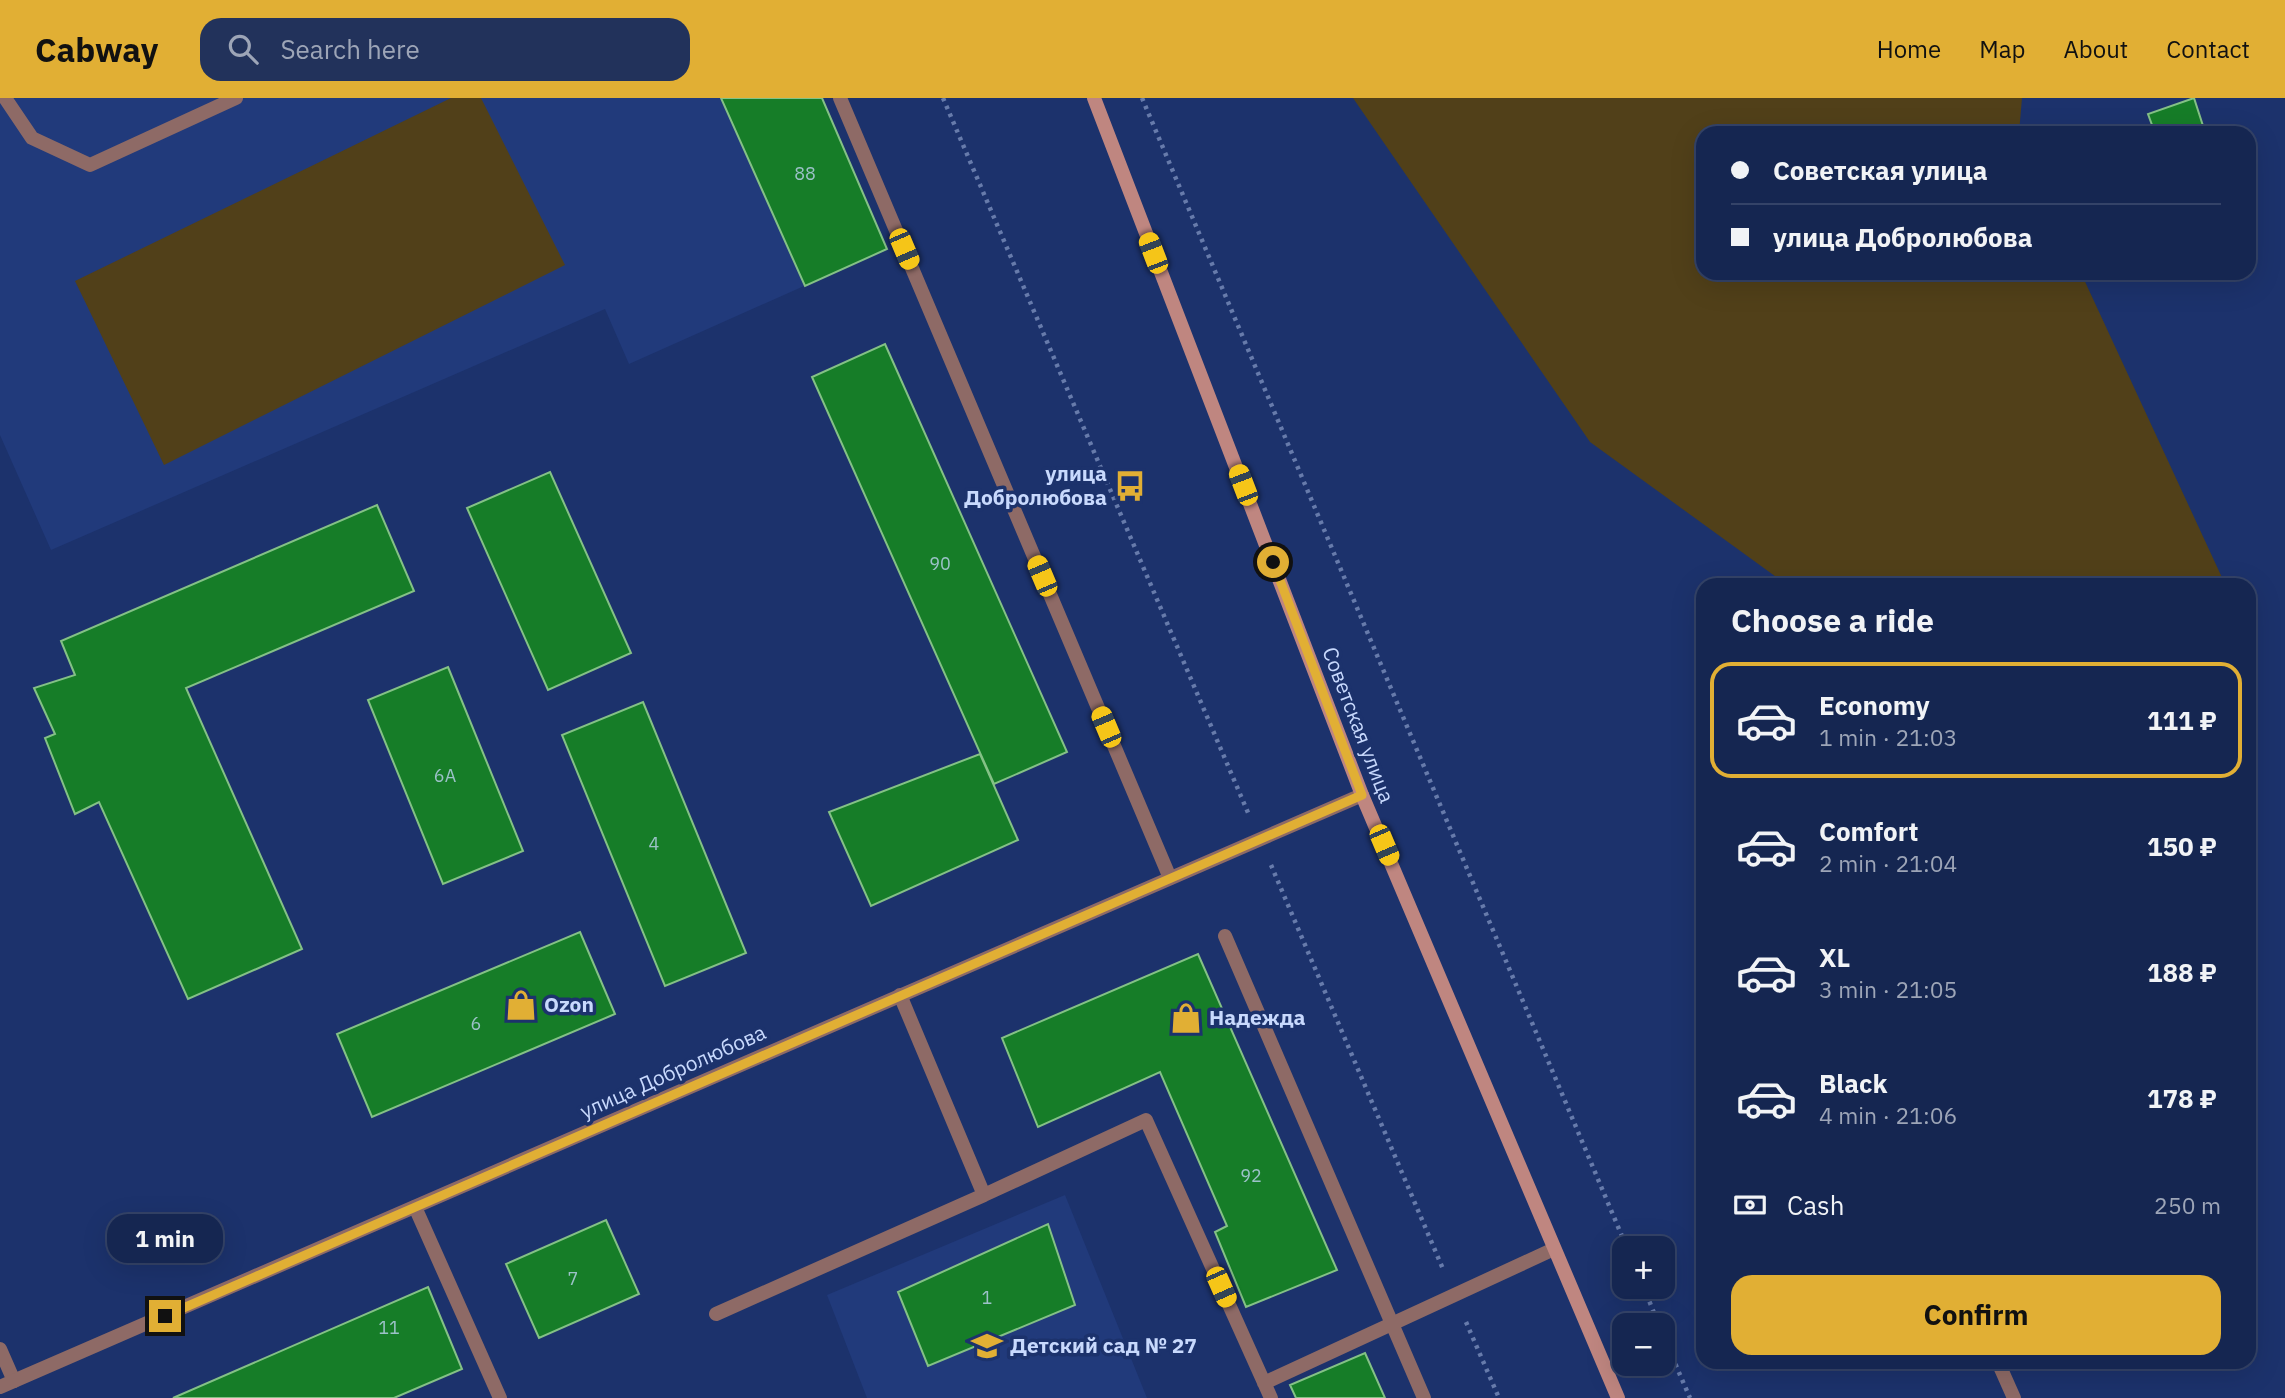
<!DOCTYPE html>
<html lang="en">
<head>
<meta charset="utf-8">
<style>
	:root { --surface:#152651; --page:#22325b; --text:#f1f3f6; --muted:#9da5b7; --line:#344368; --accent:#e1af34 }
	body { margin:0; font-family:"IBM Plex Sans",sans-serif; background:var(--page); color:var(--text); height:100vh; display:flex; flex-direction:column; font-size:26px; white-space:nowrap }
	* { box-sizing:border-box; margin:0 }
	p { font-size:23px; color:var(--muted) }
	.icon { flex:none; width:38px; height:38px; fill:none; stroke:currentColor; stroke-width:2; stroke-linecap:round; stroke-linejoin:round }
	.map { position:relative; flex:1; overflow:hidden }
	.side { position:absolute; left:1696px; top:480px; width:560px; height:791px; display:flex; flex-direction:column; background:var(--surface); border-radius:21px; box-shadow:0 7px 28px #0002,0 0 0 2px var(--line) }
	.side>* { flex:none }
	.hud { position:absolute; left:1696px; top:28px; width:560px; height:154px; border-radius:21px; box-shadow:0 7px 28px #0002,0 0 0 2px var(--line); display:grid; align-content:center; height:154px; padding:0 35px; background:var(--surface) }
	.controls { position:absolute; left:1612px; top:1138px; display:grid; gap:14px }
	.controls a { display:grid; place-items:center; width:63px; height:63px; border-radius:14px; background:var(--surface); box-shadow:0 7px 28px #0002,0 0 0 2px var(--line); font-size:35px }
	.end { position:absolute; width:32px; height:32px; margin:-16px; border:9px solid #e1af34; background:#111; box-shadow:0 0 0 4px #111 }
	.from { border-radius:50% }
	.bubble { position:absolute; height:49px; border-radius:21px; background:var(--surface); box-shadow:0 7px 28px #0002,0 0 0 2px var(--line); font-size:23px; font-weight:800; line-height:49px; text-align:center }
	.car { position:absolute; width:21px; height:42px; margin:-21px -10px; border-radius:9px; box-shadow:0 0 5px 2px #0007; background:linear-gradient(#f5c518 24%,#345 0 40%,#f5c518 0 76%,#345 0 86%,#f5c518 0) }
	.hud b { display:flex; align-items:center; gap:24px; height:66px; font-size:26px }
	.hud b+b { border-top:2px solid var(--line) }
	.hud i { width:18px; height:18px; background:var(--text) }
	ul { padding:0; list-style:none }
	li { display:flex; align-items:center; gap:21px; height:116px; margin:0 14px 10px; padding:0 21px; border:4px solid transparent; border-radius:21px }
	li div { flex:1 }
	li b { display:block; font-size:26px }
	li em { font-style:normal; font-weight:800 }
	li.active { border-color:var(--accent) }
	li>.icon { width:63px; height:63px; stroke-width:1.5 }
	h2 { padding:0 35px; font-size:32px; line-height:84px }
	.pay { display:flex; align-items:center; gap:18px; height:77px; padding:0 35px; font-size:26px }
	.pay p { margin-inline-start:auto }
	.cta { display:flex; gap:14px; margin-top:auto; padding:14px 35px }
	.cta a { flex:1; height:80px; border-radius:21px; background:var(--accent); color:#111; font-size:28px; font-weight:800; line-height:80px; text-align:center }
	header { display:flex; align-items:center; gap:42px; box-sizing:border-box; height:98px; padding:0 35px; background:var(--accent); color:#111 }
	header strong { font-size:33px }
	nav { display:flex; gap:38px; margin-inline-start:auto; font-size:24px }
	.search { width:490px; height:63px; background:var(--page); display:flex; align-items:center; gap:18px; box-sizing:border-box; padding:0 24px; border-radius:21px; color:var(--muted); font-size:26px }
	.map>svg:first-child { display:block }
</style>
</head>
<body>
<header>
<strong>Cabway</strong>
<div class="search"><svg class="icon" aria-label="search" viewBox="0 0 24 24"><circle cx="10" cy="10" r="6"/><path d="M15 15l6 6"/></svg>Search here</div>
<nav><a>Home</a><a>Map</a><a>About</a><a>Contact</a></nav>
</header>
<div class="map">
<svg width="2285" height="1300" viewBox="0 0 2285 1300">
	<rect width="100%" height="100%" fill="#1c326c"/>
	<path fill="#213a7b" d="M0 0H822L887 151 629 266 605 211 51 452 0 337Z
		M1065 1097 1147 1300H867L827 1197Z"/>
	<path fill="#514019" d="M451 0H481L565 167 164 367 75 183Z
		M1353 0H2022L2019 35H1703V175H2081L2225 486H1786L1590 344Z"/>
	<path fill="#167d28" stroke="#84c186" stroke-width="2" d="M721 0H822L887 151 805 188Z
		M2194 0 2204 31 2193 35H2155L2148 16Z
		M885 246 1067 654 994 686 812 279Z
		M550 374 631 555 548 592 467 410Z
		M377 407 414 493 186 590 302 851 188 901 99 704 75 716 45 640 55 636 34 590 75 577 61 543Z
		M448 569 523 753 443 786 368 602Z
		M643 604 746 855 665 888 562 637Z
		M980 656 1018 742 871 808 829 714Z
		M580 834 615 916 372 1019 337 936Z
		M1198 856 1337 1172 1246 1209 1215 1134 1227 1128 1160 974 1038 1029 1002 940Z
		M606 1122 639 1196 539 1240 506 1166Z
		M1048 1126 1075 1207 928 1268 898 1194Z
		M428 1189 462 1271 394 1300H173Z
		M1365 1255 1385 1300H1296L1290 1287Z"/>
	<g fill="none" stroke-linecap="round" stroke-linejoin="round">
		<path stroke="#677bab" stroke-width="4.5" stroke-dasharray="3.5 5" stroke-linecap="butt" d="M943 0 1249 717
			M1142 0 1627 1150
			M1271 767 1443 1171
			M1643 1188 1659 1227
			M1466 1224 1499 1300
			M1662 1235 1690 1300"/>
		<path stroke="#8e6a66" stroke-width="14" d="M5 0 32 40 90 67 236 0
			M840 0 1170 780
			M1225 838 1424 1300
			M900 897 984 1097 1146 1022 1271 1300
			M415 1109 500 1300
			M716 1216 984 1097
			M0 1251 14 1283
			M1998 1264 2014 1300
			M1264 1285 1554 1151"/>
		<path stroke="#8e6a66" stroke-width="14" d="M0 1289 1362 697"/>
		<path stroke="#bf8680" stroke-width="14" d="M1094 0 1362 697 1618 1300"/>
	</g>
	<g fill="none" stroke-linecap="round" stroke-linejoin="round">
		<path stroke="#e1af34" stroke-width="9" d="M165 1218 1362 697 1273 464"/>
	</g>
	<defs>
		<symbol id="bus-bare" viewBox="-9 -9 18 18"><path d="M-5-6H5V4H4V6H2V4H-2V6H-4V4H-5ZM-3.5-4V0h7V-4ZM-3.5 1.2v1.5H-2V1.2ZM2 1.2v1.5H3.5V1.2Z" fill="#e1af34" stroke="#1c326c" stroke-width="2.5" paint-order="stroke"/></symbol>
		<symbol id="shop-bare" viewBox="-9 -9 18 18"><path d="M-5-2.5h2.3a2.7 3.5 0 0 1 5.4 0H5L5.5 6h-11ZM-1.5-2.5h3a1.5 2.3 0 0 0-3 0Z" fill="#e1af34" stroke="#1c326c" stroke-width="2.5" paint-order="stroke"/></symbol>
		<symbol id="school-bare" viewBox="-9 -9 18 18"><path d="M0-5L7-2L0 1L-7-2ZM-4 1L0 2.5L4 1V4Q0 6-4 4Z" fill="#e1af34" stroke="#1c326c" stroke-width="2.5" paint-order="stroke"/></symbol>
	</defs>
	<g fill-rule="evenodd">
		<use href="#bus-bare" x="1108" y="366" width="44" height="44"/>
		<use href="#shop-bare" x="499" y="885" width="44" height="44"/>
		<use href="#shop-bare" x="1164" y="898" width="44" height="44"/>
		<use href="#school-bare" x="965" y="1226" width="44" height="44"/>
	</g>
	<g text-anchor="middle" stroke-width="7" stroke-linejoin="round" paint-order="stroke">
		<g font-size="18" fill="#9cc2c8">
			<text x="805" y="82">88</text>
			<text x="940" y="472">90</text>
			<text x="445" y="684">6А</text>
			<text x="654" y="752">4</text>
			<text x="476" y="932">6</text>
			<text x="1251" y="1084">92</text>
			<text x="573" y="1187">7</text>
			<text x="987" y="1206">1</text>
			<text x="389" y="1236">11</text>
		</g>
		<g font-size="21" font-weight="bold" fill="#c8d9fd" stroke="#1c326c" text-anchor="start">
			<text x="1107" y="383" text-anchor="end">улица<tspan x="1107" dy="24">Добролюбова</tspan></text>
			<text x="544" y="914">Ozon</text>
			<text x="1209" y="927">Надежда</text>
			<text x="1010" y="1255">Детский сад № 27</text>
		</g>
		<g font-size="21" fill="#c8d9fd" stroke="#1c326c">
			<text transform="translate(1358 627) rotate(69)" y="7">Советская улица</text>
			<text transform="translate(673 974) rotate(-24)" y="7">улица Добролюбова</text>
		</g>
	</g>
</svg>
<div class="controls">
<a>+</a>
<a>−</a>
</div>
<i class="end from" style="left:1273px;top:464px"></i>
<i class="end" style="left:165px;top:1218px"></i>
<div class="bubble" style="left:107px;top:1116px;width:116px">1 min</div>
<i class="car" style="left:904px;top:151px;rotate:157deg"></i>
<i class="car" style="left:1153px;top:155px;rotate:339deg"></i>
<i class="car" style="left:1243px;top:387px;rotate:339deg"></i>
<i class="car" style="left:1042px;top:478px;rotate:337deg"></i>
<i class="car" style="left:1106px;top:629px;rotate:337deg"></i>
<i class="car" style="left:1384px;top:747px;rotate:157deg"></i>
<i class="car" style="left:1221px;top:1189px;rotate:156deg"></i>
<div class="hud">
<b><i class="from"></i>Советская улица</b>
<b><i></i>улица Добролюбова</b>
</div>
<section class="side">
<h2>Choose a ride</h2>
<ul>
<li class="active"><svg class="icon" aria-label="car" viewBox="0 0 24 24"><path d="M5 17H2v-5l4-1 3-4h7l3 4 3 1v5h-3M9 17h6M6 11h13"/><circle cx="7" cy="17" r="2"/><circle cx="17" cy="17" r="2"/></svg><div><b>Economy</b><p>1 min · 21:03</p></div><em>111 ₽</em></li>
<li><svg class="icon" aria-label="car" viewBox="0 0 24 24"><path d="M5 17H2v-5l4-1 3-4h7l3 4 3 1v5h-3M9 17h6M6 11h13"/><circle cx="7" cy="17" r="2"/><circle cx="17" cy="17" r="2"/></svg><div><b>Comfort</b><p>2 min · 21:04</p></div><em>150 ₽</em></li>
<li><svg class="icon" aria-label="car" viewBox="0 0 24 24"><path d="M5 17H2v-5l4-1 3-4h7l3 4 3 1v5h-3M9 17h6M6 11h13"/><circle cx="7" cy="17" r="2"/><circle cx="17" cy="17" r="2"/></svg><div><b>XL</b><p>3 min · 21:05</p></div><em>188 ₽</em></li>
<li><svg class="icon" aria-label="car" viewBox="0 0 24 24"><path d="M5 17H2v-5l4-1 3-4h7l3 4 3 1v5h-3M9 17h6M6 11h13"/><circle cx="7" cy="17" r="2"/><circle cx="17" cy="17" r="2"/></svg><div><b>Black</b><p>4 min · 21:06</p></div><em>178 ₽</em></li>
</ul>
<div class="pay"><svg class="icon" aria-label="cash" viewBox="0 0 24 24"><path d="M3 7h18v10H3z"/><circle cx="12" cy="12" r="2"/></svg>Cash<p>250 m</p></div>
<div class="cta"><a>Confirm</a></div>
</section>
</div>
</body>
</html>
